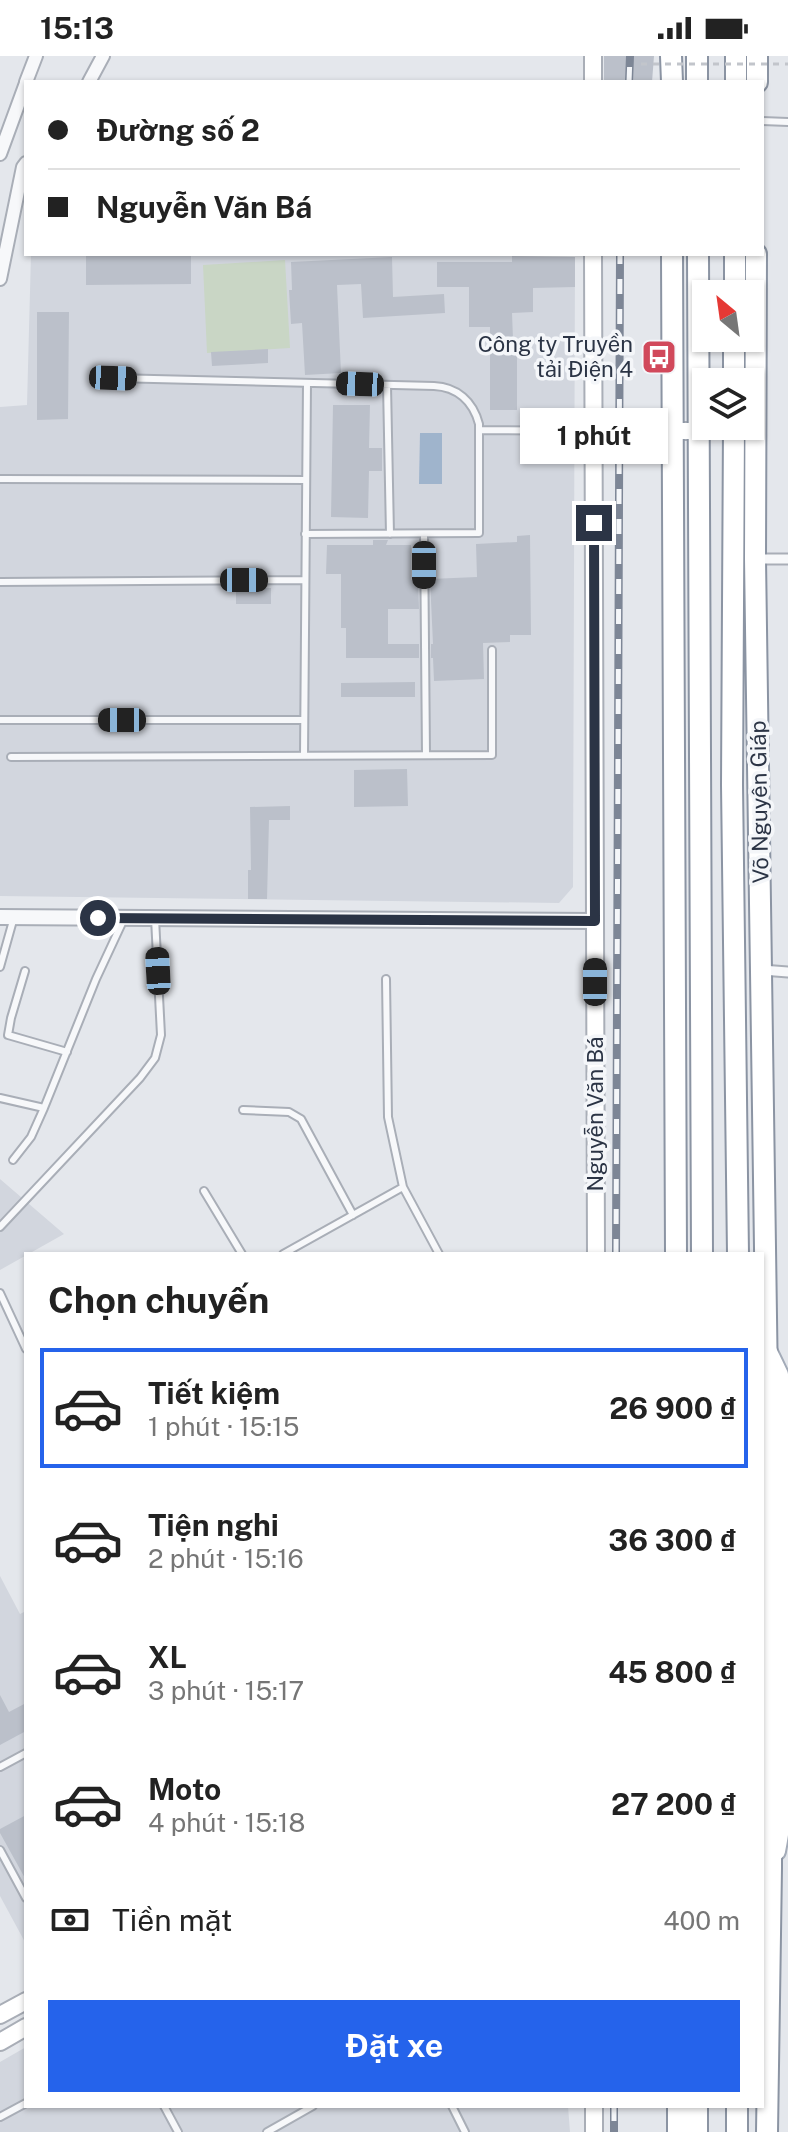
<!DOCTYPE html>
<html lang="vi">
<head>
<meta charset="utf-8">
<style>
	:root { --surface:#fff; --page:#f2f2f2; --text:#222; --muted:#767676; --line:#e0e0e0; --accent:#2563eb }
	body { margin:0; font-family:"Public Sans",sans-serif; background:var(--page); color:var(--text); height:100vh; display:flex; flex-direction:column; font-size:30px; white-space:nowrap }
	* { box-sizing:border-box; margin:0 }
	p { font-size:26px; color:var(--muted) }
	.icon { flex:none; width:44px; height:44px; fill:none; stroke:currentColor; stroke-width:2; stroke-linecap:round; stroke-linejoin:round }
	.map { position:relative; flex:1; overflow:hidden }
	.sheet { position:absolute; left:24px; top:1196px; width:740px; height:856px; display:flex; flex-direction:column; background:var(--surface); border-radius:0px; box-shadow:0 2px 6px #0004 }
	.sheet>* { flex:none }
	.guide { position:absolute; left:24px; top:24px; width:740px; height:176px; border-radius:0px; box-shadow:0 2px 6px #0004; display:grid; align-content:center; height:176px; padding:0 24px; background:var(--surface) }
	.needle { width:52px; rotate:331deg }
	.buttons { position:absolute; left:692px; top:224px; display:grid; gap:16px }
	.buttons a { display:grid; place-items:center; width:72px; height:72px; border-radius:0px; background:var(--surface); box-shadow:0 2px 6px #0004; font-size:40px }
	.end { position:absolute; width:36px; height:36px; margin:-18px; border:10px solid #2b3445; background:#fff; box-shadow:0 0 0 4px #fff }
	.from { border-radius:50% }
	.bubble { position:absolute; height:56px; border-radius:0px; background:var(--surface); box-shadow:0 2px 6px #0004; font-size:26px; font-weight:700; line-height:56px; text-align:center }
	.car { position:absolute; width:24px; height:48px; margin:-24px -12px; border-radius:10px; box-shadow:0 0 6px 2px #0007; background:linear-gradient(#222 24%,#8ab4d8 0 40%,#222 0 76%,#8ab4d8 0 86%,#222 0) }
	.guide b { display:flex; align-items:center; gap:28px; height:76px; font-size:30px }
	.guide b+b { border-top:2px solid var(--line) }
	.guide i { width:20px; height:20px; background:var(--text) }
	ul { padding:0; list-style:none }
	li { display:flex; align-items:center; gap:24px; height:120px; margin:0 16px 12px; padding:0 8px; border:4px solid transparent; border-radius:0px }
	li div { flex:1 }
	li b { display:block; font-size:30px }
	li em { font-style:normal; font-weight:700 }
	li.selected { border-color:var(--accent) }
	li>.icon { width:72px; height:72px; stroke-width:1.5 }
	h2 { padding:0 24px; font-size:36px; line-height:96px }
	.pay { display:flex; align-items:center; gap:20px; height:88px; padding:0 24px; font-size:30px }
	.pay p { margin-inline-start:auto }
	.cta { display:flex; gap:16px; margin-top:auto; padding:16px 24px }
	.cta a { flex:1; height:92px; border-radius:0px; background:var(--accent); color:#fff; font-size:32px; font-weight:700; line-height:92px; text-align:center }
	.status { display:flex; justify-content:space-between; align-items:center; height:56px; padding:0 40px; background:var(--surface); direction:ltr }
	.status svg { height:22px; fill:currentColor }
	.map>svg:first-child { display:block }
</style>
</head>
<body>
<div class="status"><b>15:13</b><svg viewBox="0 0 49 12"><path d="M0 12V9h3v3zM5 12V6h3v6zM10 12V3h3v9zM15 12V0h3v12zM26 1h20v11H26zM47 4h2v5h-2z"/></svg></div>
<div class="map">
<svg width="788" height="2076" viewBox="0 0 788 2076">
	<rect width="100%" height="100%" fill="#e4e7ec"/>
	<path fill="#d2d6de" d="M31 198H299L575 201 573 831 559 847 0 840V351L27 349Z
		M0 1123 64 1178 0 1214Z
		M0 1520 20 1558 26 1555V1888L0 1840Z
		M26 1991V2050H568L570 2076H0V2006Z"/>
	<path fill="#c9d6c5" d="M285 204 290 292 207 297 203 209Z"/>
	<path fill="#9fb4cc" d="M420 377H442V428H419Z"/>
	<path fill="#bbc0ca" d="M604 0H654L652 26H604Z
		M86 198H191V228L86 229Z
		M512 200 575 201V231L533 232V256L512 257 513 283H517V354H490V271H469V231H437V206H512Z
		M392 201 393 241 444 238 445 257 363 262 361 228 337 229 341 317 305 319 302 267 291 268 289 234H292L291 206Z
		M37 256H69L68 363 37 364Z
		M268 293V307L212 310 211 296Z
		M333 349H370L369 392H382V415H369L368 462 331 461Z
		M530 479 531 579H510V586L483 587 484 623 434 625 433 602H431V588H433L430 523 477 521 476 488 517 486V480Z
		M373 484H388L386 489H411V524L418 523 419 553H388V588H419V602H346V572H341V518H326L327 489H373Z
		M271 532V548H236V533Z
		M415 626V641H341V627Z
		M407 713 408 750 354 751V714Z
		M290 750V764H269L267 843H248V814H251L250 751Z
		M0 1639 9 1656 26 1647V1675L0 1689Z
		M26 1759V1824L0 1777V1773Z"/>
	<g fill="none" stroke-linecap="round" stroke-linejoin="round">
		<defs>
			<path id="service" d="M762 65 788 66
				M113 322 434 330C457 331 473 345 479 368V477L305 478
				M387 329 390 478
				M479 374 591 375
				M0 423 306 424
				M424 478 426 699
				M0 526 305 524
				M0 664H304
				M304 700 307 327
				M11 701 492 699V594
				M0 911 14 861
				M25 915 11 962 8 979 67 996
				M386 923 388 1061 403 1131 439 1198
				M0 1042 44 1052
				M243 1054 289 1056 301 1063 353 1159
				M13 1104 31 1081 44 1052 96 923 123 865
				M204 1135 242 1198
				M0 1171 140 1022 155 1002 161 979 155 862
				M283 1198 403 1131
				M0 1237 26 1293
				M0 1711 26 1697
				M0 1794 26 1842
				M164 2050 178 2076
				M452 2050 465 2076
				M0 2061 26 2047
				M267 2076 313 2050"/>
			<path id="pedestrian" d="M755 503H788
				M762 914 788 916"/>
			<path id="minor" d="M26 26 36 0
				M89 26 103 0
				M0 98 26 27
				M0 223 23 111 26 107"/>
			<path id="tertiary" d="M0 861 595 865"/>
			<path id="secondary" d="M593 0V26
				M593 198 596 1198
				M594 375H699
				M0 1959 26 1945
				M0 1986 26 1971
				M594 2050V2076"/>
			<path id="primary" d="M767 1294 779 1319 783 1343C786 1433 787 1522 787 1612 787 1674 788 1735 776 1795"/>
			<path id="trunk" d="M671 0 672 26
				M697 0V26
				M736 26V0
				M757 26V0
				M672 198 676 1198
				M698 198 702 1198
				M756 198 755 503 771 1605V1812L767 2076
				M735 238V198
				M734 326V282
				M734 370 732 729 738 1198
				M678 2050V2076
				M697 2076V2050
				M737 2076V2050"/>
		</defs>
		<use href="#service" stroke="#a9aeb7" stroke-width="10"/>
		<use href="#pedestrian" stroke="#a9aeb7" stroke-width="13"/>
		<use href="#minor" stroke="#a9aeb7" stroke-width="16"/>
		<use href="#tertiary" stroke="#a9aeb7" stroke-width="18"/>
		<use href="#secondary" stroke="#a9aeb7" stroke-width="20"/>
		<use href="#primary" stroke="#a3abb8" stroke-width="22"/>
		<use href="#trunk" stroke="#8b94a3" stroke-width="24"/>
		<use href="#service" stroke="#f7f8fa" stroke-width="6"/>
		<use href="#pedestrian" stroke="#f7f8fa" stroke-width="9"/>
		<use href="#minor" stroke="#f7f8fa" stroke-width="12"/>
		<use href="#tertiary" stroke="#f7f8fa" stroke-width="14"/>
		<use href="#secondary" stroke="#fff" stroke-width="16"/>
		<use href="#primary" stroke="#fff" stroke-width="18"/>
		<use href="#trunk" stroke="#fff" stroke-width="20"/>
		<defs>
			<path id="rail" d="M629 26 630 0
				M616 1198 620 198
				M614 2050V2076"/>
		</defs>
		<use href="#rail" stroke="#7d8696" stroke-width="8"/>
		<use href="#rail" stroke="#f4f6f9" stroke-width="5" stroke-dasharray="15" stroke-linecap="butt"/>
		<path stroke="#c2c5cb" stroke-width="3" stroke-dasharray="6 6" stroke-linecap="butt" d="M641 8H788"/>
	</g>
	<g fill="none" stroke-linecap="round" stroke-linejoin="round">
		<path stroke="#2b3445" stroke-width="10" d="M98 862 595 865 594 467"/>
	</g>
	<defs>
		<symbol id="bus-square" viewBox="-11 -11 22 22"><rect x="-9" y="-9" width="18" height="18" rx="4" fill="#d1495b" stroke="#f4f6f9"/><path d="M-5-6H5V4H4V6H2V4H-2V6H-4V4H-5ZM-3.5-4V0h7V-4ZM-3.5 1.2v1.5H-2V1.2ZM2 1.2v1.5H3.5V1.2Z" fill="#fff"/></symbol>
	</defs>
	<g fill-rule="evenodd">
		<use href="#bus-square" x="639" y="281" width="40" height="40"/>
	</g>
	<g text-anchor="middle" stroke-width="7" stroke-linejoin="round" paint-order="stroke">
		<g font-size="22" fill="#2b3445" stroke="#f4f6f9" text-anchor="end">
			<text x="633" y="296">Công ty Truyền<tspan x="633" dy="25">tải Điện 4</tspan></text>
		</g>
		<g font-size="22" fill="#2b3445" stroke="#f4f6f9">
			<text transform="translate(759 746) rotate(-91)" y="8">Võ Nguyên Giáp</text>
			<text transform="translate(595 1058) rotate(-90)" y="8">Nguyễn Văn Bá</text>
		</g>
	</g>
</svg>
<div class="buttons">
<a><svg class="needle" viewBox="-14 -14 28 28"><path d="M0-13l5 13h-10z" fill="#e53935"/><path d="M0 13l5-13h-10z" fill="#767676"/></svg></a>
<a><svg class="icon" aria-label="layers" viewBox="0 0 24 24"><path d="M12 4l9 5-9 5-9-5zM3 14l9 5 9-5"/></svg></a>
</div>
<i class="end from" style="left:98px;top:862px"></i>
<i class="end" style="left:594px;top:467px"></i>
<div class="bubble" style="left:520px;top:352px;width:148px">1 phút</div>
<i class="car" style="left:113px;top:322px;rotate:92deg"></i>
<i class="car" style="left:360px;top:328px;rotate:272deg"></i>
<i class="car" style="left:424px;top:509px;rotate:180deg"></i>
<i class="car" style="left:244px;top:524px;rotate:90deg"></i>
<i class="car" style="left:122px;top:664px;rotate:270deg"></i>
<i class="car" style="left:158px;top:915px;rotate:357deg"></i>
<i class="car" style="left:595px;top:926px;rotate:0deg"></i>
<div class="guide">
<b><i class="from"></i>Đường số 2</b>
<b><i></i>Nguyễn Văn Bá</b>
</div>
<section class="sheet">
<h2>Chọn chuyến</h2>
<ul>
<li class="selected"><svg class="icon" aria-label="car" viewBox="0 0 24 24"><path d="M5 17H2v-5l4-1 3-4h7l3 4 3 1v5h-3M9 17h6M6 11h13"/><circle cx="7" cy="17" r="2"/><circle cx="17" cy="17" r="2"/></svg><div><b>Tiết kiệm</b><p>1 phút · 15:15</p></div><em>26 900 ₫</em></li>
<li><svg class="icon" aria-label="car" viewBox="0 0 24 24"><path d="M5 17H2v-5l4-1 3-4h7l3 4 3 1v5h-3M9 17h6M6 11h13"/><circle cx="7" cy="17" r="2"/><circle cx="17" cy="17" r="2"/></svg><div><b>Tiện nghi</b><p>2 phút · 15:16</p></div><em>36 300 ₫</em></li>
<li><svg class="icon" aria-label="car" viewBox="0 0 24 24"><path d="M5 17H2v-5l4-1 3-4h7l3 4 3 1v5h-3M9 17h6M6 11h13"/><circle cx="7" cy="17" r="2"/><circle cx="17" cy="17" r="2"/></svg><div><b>XL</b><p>3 phút · 15:17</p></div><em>45 800 ₫</em></li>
<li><svg class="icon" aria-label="car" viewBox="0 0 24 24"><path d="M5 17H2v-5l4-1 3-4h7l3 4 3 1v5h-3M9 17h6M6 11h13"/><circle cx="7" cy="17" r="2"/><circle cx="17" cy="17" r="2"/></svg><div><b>Moto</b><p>4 phút · 15:18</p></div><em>27 200 ₫</em></li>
</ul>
<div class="pay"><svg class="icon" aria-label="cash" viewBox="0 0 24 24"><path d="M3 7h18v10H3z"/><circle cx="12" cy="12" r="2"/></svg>Tiền mặt<p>400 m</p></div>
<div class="cta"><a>Đặt xe</a></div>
</section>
</div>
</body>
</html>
